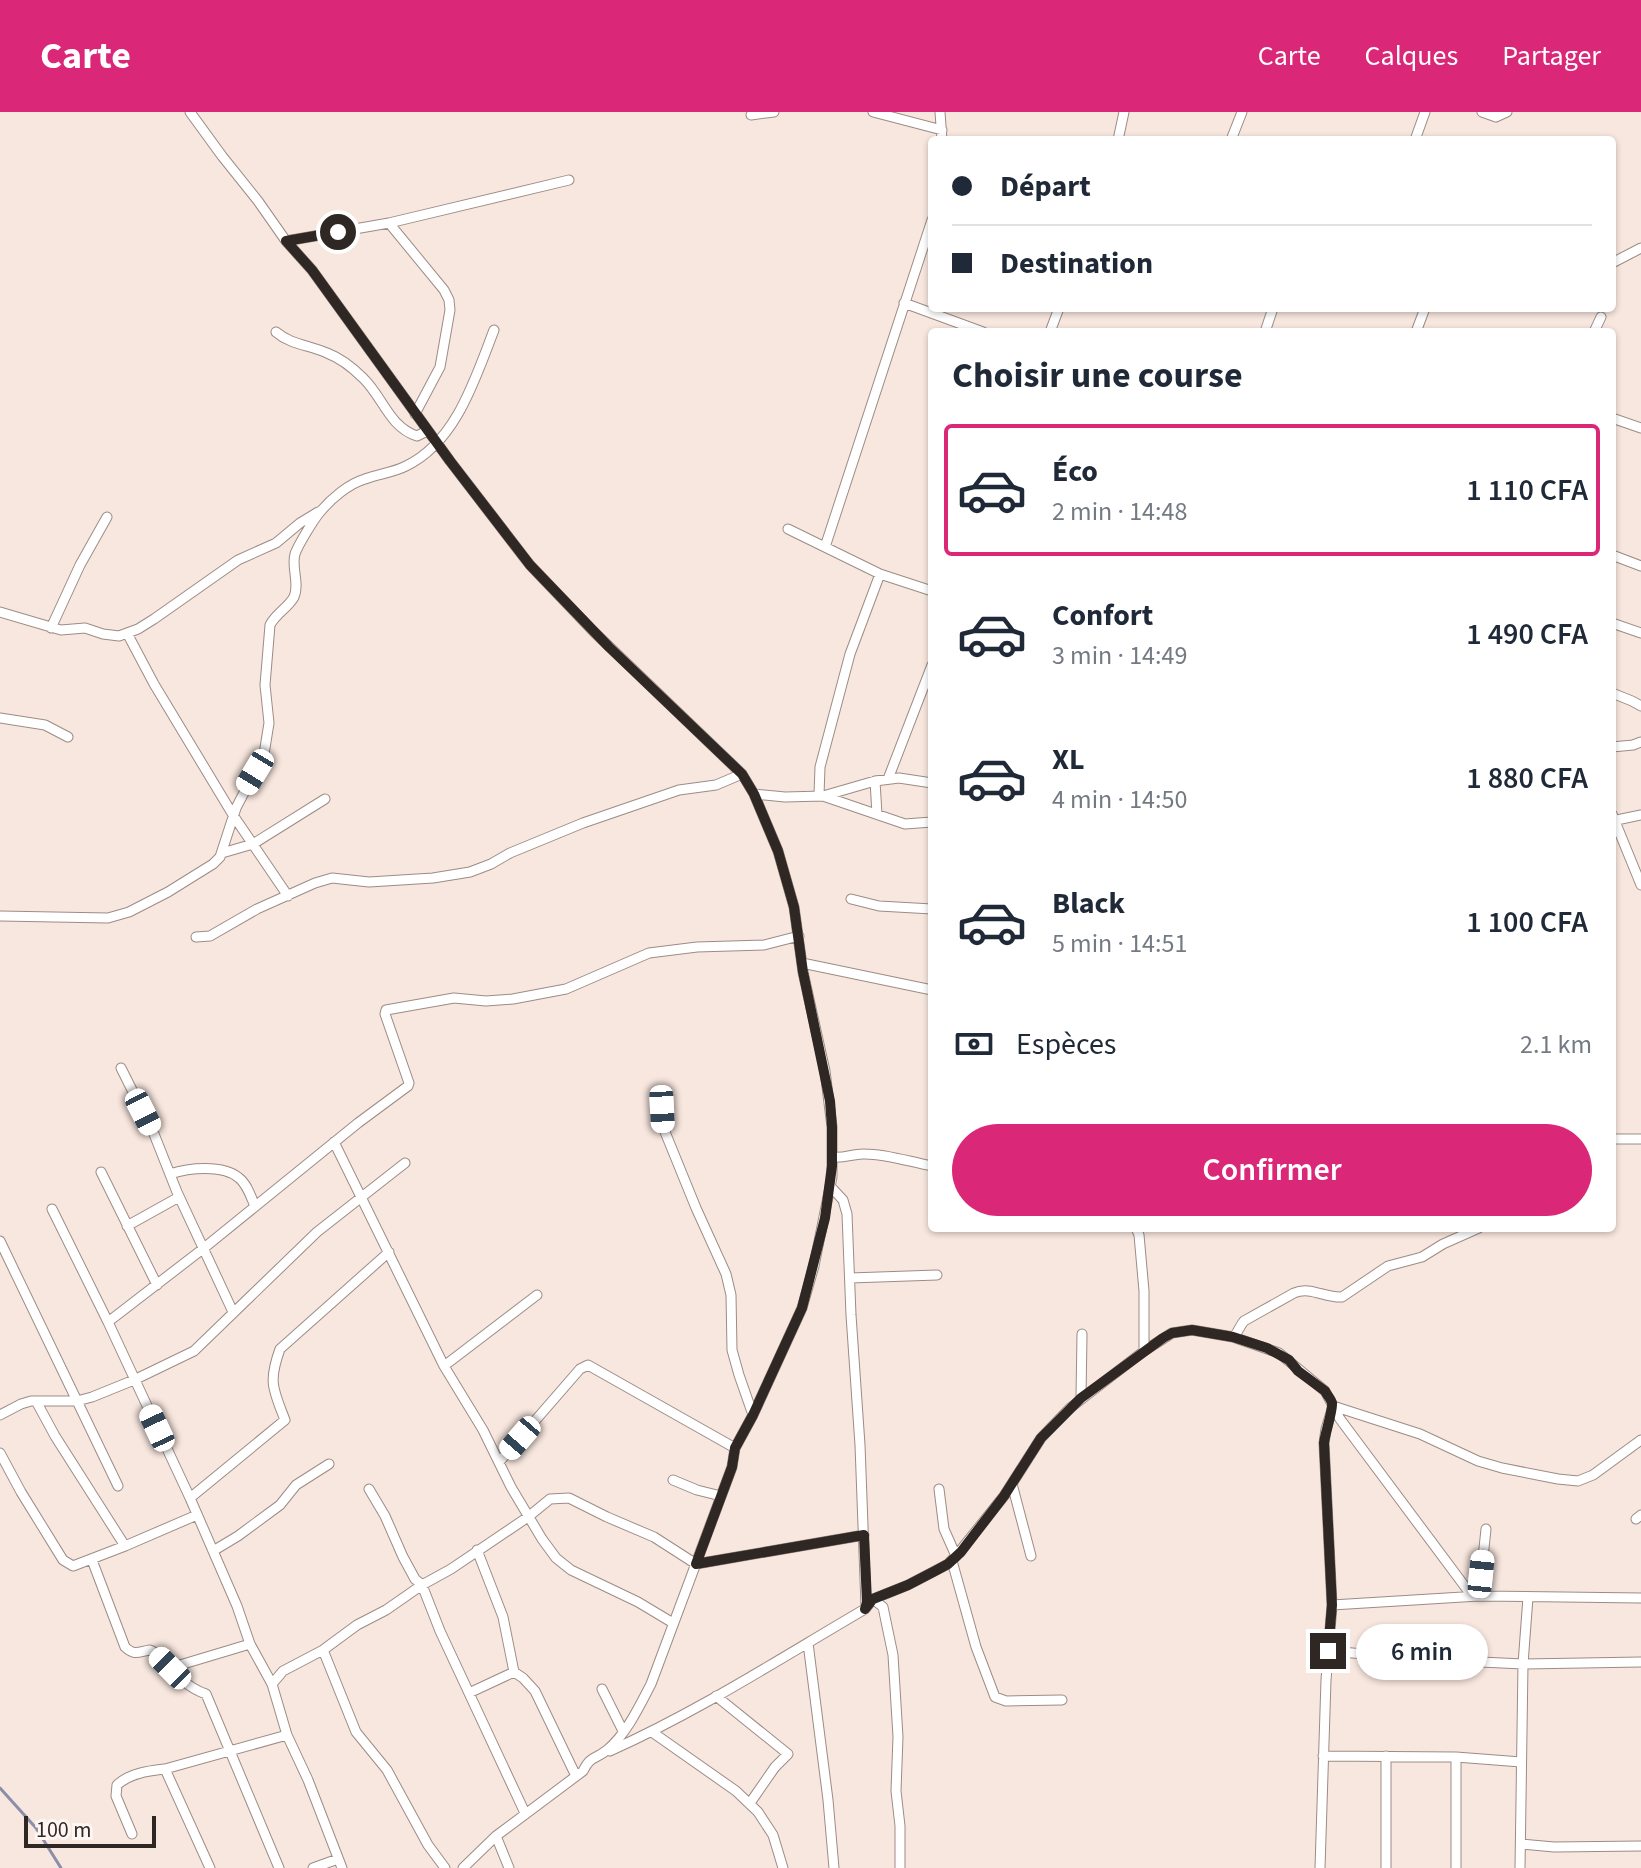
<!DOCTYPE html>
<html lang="fr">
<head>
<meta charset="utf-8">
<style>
	:root { --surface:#fff; --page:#f2f2f3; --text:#1f2937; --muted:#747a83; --line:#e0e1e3; --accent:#db2777 }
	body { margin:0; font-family:"Source Sans 3",sans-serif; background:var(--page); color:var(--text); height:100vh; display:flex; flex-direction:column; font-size:30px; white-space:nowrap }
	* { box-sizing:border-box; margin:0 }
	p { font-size:26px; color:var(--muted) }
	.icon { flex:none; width:44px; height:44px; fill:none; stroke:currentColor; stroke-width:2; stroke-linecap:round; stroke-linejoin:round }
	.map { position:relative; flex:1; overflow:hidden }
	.panel { position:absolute; left:928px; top:216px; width:688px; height:904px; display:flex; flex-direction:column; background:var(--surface); border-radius:8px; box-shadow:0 2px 6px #0004 }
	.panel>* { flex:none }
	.banner { position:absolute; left:928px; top:24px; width:688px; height:176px; border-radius:8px; box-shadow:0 2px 6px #0004; display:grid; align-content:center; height:176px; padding:0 24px; background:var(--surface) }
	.scale { position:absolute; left:24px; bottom:20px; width:132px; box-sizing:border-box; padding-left:8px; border:4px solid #2e2724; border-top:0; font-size:22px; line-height:28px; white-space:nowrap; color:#2e2724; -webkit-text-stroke:6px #fdf6f3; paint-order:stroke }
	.end { position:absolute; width:36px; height:36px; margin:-18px; border:10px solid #2e2724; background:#fff; box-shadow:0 0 0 4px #fff }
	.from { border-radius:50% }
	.bubble { position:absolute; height:56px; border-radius:28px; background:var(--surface); box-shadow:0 2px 6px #0004; font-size:26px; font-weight:600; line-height:56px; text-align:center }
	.car { position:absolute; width:24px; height:48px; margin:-24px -12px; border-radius:10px; box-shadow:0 0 6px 2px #0007; background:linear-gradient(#fff 24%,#345 0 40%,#fff 0 76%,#345 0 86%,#fff 0) }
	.banner b { display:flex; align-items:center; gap:28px; height:76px; font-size:30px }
	.banner b+b { border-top:2px solid var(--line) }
	.banner i { width:20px; height:20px; background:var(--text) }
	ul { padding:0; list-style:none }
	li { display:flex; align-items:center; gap:24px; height:132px; margin:0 16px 12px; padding:0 8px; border:4px solid transparent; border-radius:8px }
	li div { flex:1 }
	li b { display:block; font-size:30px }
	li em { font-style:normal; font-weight:600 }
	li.active { border-color:var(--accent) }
	li>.icon { width:72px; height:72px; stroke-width:1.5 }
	h2 { padding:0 24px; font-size:36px; line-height:96px }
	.pay { display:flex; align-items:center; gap:20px; height:88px; padding:0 24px; font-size:30px }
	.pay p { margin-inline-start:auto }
	.action { display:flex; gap:16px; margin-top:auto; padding:16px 24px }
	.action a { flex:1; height:92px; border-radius:48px; background:var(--accent); color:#fff; font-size:32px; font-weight:600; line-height:92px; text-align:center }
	header { display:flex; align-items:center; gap:48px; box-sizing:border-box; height:112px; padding:0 40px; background:var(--accent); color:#fff }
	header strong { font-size:38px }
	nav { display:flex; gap:44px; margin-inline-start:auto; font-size:28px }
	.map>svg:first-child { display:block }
</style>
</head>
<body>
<header>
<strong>Carte</strong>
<nav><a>Carte</a><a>Calques</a><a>Partager</a></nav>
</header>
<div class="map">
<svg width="1641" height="1756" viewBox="0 0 1641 1756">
	<rect width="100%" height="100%" fill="#f8e7df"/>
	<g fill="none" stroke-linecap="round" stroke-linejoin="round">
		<path stroke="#8b8ea8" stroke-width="3" d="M0 1676 36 1716 61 1756"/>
		<defs>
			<path id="street" d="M190 0 222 44 258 89 286 129 312 158 450 349 530 453 593 519 742 662 754 682 778 739 794 795 803 860 825 959 832 1015V1065L814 1154 802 1196 753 1303 735 1336 732 1355 651 1572C640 1593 626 1623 607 1638 595 1648 591 1643 583 1659L496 1724 463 1756
				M873 0 942 18
				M940 0 942 28
				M1482 0 1496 5 1507 0
				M751 3 774 0
				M1118 28 1124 0
				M1231 28 1242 0
				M1415 28 1425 0
				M389 111 444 178 449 188 450 198 440 255 415 302
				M286 129 389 111 569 68
				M1612 151 1641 136
				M904 191 983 220
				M276 220C291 233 310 233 327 241 340 246 354 257 363 266 383 285 389 315 417 324L427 319
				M1050 220 1059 196
				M1265 220 1273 196
				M1416 220 1425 196
				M1594 220 1601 205
				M1612 306 1641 316
				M788 417 880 462 932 479
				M825 435 932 108
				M1612 443 1641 454
				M0 500 61 518 85 516 103 522 119 524 138 517 154 507 238 448 276 431 300 411 318 400
				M1612 511 1641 521
				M51 516 80 453 107 405
				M127 521 154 572 233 703 288 784
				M1612 581 1632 589 1641 594
				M0 606 45 613 68 625
				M1612 635 1633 633 1641 630
				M888 667 932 553
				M875 669 877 702
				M754 682 785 685 823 684 875 669 899 666 932 671
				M819 683 820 655 850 542 880 462
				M823 684 905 712 932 710
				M1612 702 1641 773
				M1612 709 1641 703
				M222 741 253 732 325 687
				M851 787 879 794 932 797
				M0 804 108 806 129 800 168 780 213 752 220 745 236 696 264 642 269 611 265 573 270 513C276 501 288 496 294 485 300 471 291 456 295 442 298 433 314 407 320 400 331 387 348 372 365 367 378 362 392 361 406 354 456 330 475 267 494 218
				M196 825 210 824 257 797 315 771 332 766 369 770 433 766 470 760 491 752 510 741 583 711 679 678 716 673 742 662
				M802 851 932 878
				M121 956 154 1022 177 1080 233 1200
				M661 980 663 1015 696 1096 726 1162 731 1183 732 1238 739 1263 753 1303
				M1612 1027H1641
				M334 1030 444 1254 483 1318 511 1375 542 1427 556 1446 571 1458 638 1490 673 1511
				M832 1045C844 1047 854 1041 865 1042 887 1042 910 1050 932 1054
				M101 1060 157 1173
				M170 1062C188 1056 223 1052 239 1066 247 1072 251 1085 255 1094
				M830 1074 843 1088 847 1102 851 1203 860 1333 866 1494
				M52 1097 108 1210 190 1386 237 1494 250 1532 272 1572 287 1623 308 1668 342 1756
				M127 1114 179 1085
				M1136 1116 1139 1123 1144 1179V1239
				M0 1129 118 1374
				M850 1166 937 1163
				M108 1210 204 1136 358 1011 408 974 409 971 385 902 386 898 454 886 486 889 513 887 566 877 649 841 697 835 764 833 799 824
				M1233 1225C1238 1221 1239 1215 1244 1209L1294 1181C1310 1174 1325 1186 1342 1185L1388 1154 1422 1145 1443 1132 1479 1116
				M444 1254 537 1183
				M1081 1286 1082 1222
				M36 1289 55 1324 125 1434
				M0 1303 21 1292 31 1289H77L92 1285 134 1268 194 1239 317 1120 405 1051
				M0 1341 21 1380 63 1448 73 1454 125 1434 197 1403
				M500 1349 580 1257 588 1253 735 1336
				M673 1368 697 1378 721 1384
				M1012 1372 1031 1444
				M369 1377 385 1404 403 1445 415 1467 422 1473 440 1519 525 1701
				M939 1377 944 1417 956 1444
				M190 1386 285 1308C273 1277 268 1270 280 1237L389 1140
				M1636 1407 1641 1403
				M477 1438 503 1505 514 1560 523 1566 535 1579 576 1664
				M213 1439 238 1424 280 1393 296 1373 329 1352
				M92 1448 125 1535C135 1544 138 1540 150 1538L154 1540C169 1556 185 1575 206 1582L279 1756
				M952 1449 976 1535 995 1585 1006 1589 1062 1588
				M1479 1484 1486 1417
				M873 1487 883 1495 893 1543 898 1625 896 1679 900 1714V1756
				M1332 1493 1479 1484 1641 1486
				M808 1531 828 1688 834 1756
				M323 1538 356 1620 387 1658 428 1733 445 1756
				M1328 1539 1438 1548 1523 1552 1641 1550
				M170 1556 250 1532
				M272 1572 283 1559 323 1538 357 1513 386 1498 422 1473 451 1457 528 1405 550 1387 569 1386 607 1405 654 1425 696 1452 864 1423
				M602 1577 623 1619
				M469 1581 514 1560
				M716 1584 788 1642 775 1655 750 1691
				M652 1620 736 1679 758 1700 773 1723 783 1756
				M610 1639C699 1599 781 1546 865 1497L873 1487 908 1473 948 1452 956 1444 1004 1384 1041 1326 1070 1296 1144 1239 1172 1221 1192 1218 1233 1225 1279 1241 1325 1279 1340 1307 1472 1484
				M1323 1644 1456 1645 1521 1650
				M1386 1644V1756
				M132 1722 116 1684 117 1673C130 1661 148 1659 165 1657
				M496 1724 509 1756
				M1522 1732 1554 1735 1641 1734
				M210 1756 165 1657 287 1623
				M313 1756 338 1747
				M1320 1756 1326 1568 1332 1493 1324 1331 1326 1317 1333 1294 1420 1322 1478 1349 1502 1356 1558 1367 1578 1369 1593 1363 1641 1328
				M1456 1756V1645
				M1520 1756 1523 1552 1528 1485"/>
		</defs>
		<use href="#street" stroke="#9c8c85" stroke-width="11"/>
		<use href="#street" stroke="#fff" stroke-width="9"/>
	</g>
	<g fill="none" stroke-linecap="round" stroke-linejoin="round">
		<path stroke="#2e2724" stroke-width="10" d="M338 120 286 129 312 158 450 349 530 453 609 535 742 662 754 682 778 739 794 795 803 860 830 989 832 1015V1054L825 1106 802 1196 753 1303 735 1336 732 1355 696 1452 864 1423 867 1490 865 1497 873 1487 908 1473 935 1459 948 1452 961 1440 1004 1384 1041 1326 1081 1286 1163 1226 1172 1221 1192 1218 1233 1225 1267 1236 1289 1248 1298 1259 1325 1279C1327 1283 1331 1287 1332 1291 1333 1298 1325 1322 1324 1331L1332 1493 1328 1539"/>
	</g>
</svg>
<div class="scale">100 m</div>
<i class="end from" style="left:338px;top:120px"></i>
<i class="end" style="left:1328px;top:1539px"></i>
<div class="bubble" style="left:1356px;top:1512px;width:132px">6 min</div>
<i class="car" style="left:255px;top:660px;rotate:211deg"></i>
<i class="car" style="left:662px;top:997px;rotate:177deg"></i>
<i class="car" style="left:143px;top:1000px;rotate:153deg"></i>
<i class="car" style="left:157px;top:1316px;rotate:335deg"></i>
<i class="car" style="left:520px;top:1326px;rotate:221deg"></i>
<i class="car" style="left:1481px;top:1462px;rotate:6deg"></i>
<i class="car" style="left:170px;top:1556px;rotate:315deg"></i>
<div class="banner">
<b><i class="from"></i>Départ</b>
<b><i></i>Destination</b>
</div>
<section class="panel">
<h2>Choisir une course</h2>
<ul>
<li class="active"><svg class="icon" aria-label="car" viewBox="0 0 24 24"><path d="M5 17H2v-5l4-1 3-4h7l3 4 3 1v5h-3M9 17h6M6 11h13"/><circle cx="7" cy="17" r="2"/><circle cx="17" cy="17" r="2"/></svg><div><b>Éco</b><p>2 min · 14:48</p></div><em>1 110 CFA</em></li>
<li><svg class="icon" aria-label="car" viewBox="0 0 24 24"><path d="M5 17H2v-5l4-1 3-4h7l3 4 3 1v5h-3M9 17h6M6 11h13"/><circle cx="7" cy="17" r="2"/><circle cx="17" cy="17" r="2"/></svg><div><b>Confort</b><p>3 min · 14:49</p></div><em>1 490 CFA</em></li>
<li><svg class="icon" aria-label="car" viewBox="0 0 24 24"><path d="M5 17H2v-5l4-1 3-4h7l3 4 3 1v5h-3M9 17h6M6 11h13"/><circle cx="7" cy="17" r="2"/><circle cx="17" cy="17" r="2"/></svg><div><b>XL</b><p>4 min · 14:50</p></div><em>1 880 CFA</em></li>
<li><svg class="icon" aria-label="car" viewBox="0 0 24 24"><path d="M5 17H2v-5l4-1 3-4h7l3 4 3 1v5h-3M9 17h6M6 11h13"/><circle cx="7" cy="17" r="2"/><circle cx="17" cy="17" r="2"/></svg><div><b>Black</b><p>5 min · 14:51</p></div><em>1 100 CFA</em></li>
</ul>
<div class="pay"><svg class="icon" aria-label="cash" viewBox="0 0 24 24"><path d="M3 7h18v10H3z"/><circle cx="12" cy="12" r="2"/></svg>Espèces<p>2.1 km</p></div>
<div class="action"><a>Confirmer</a></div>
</section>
</div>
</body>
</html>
